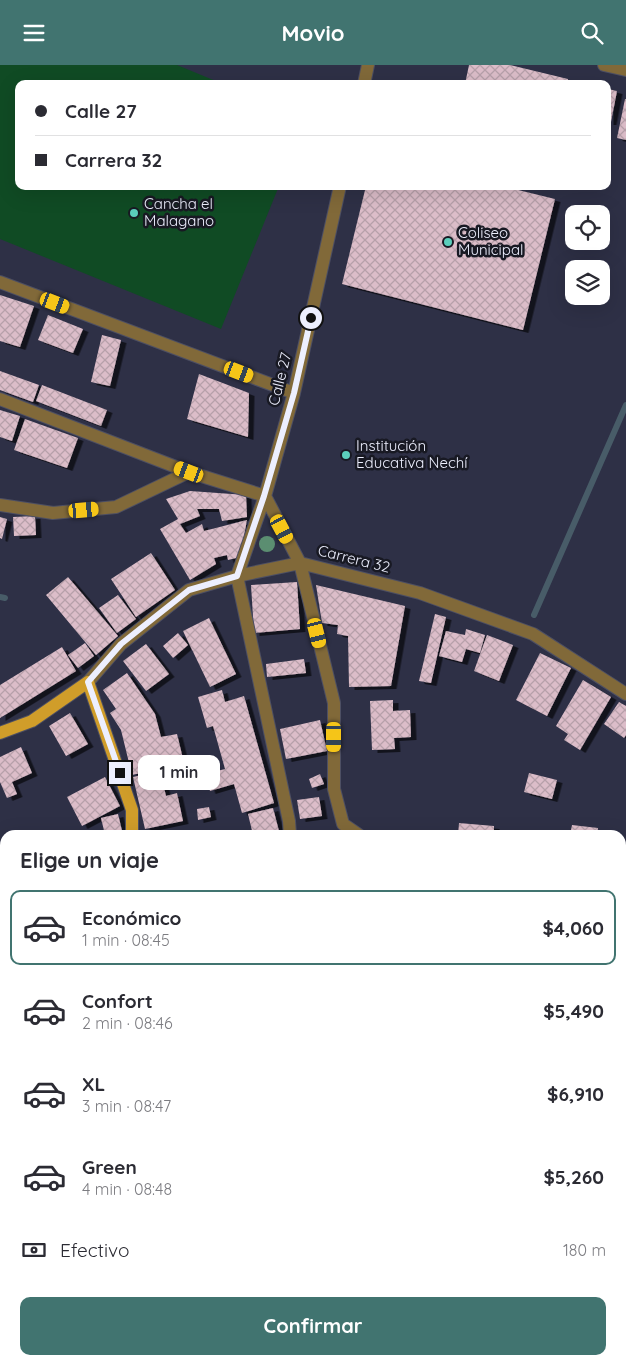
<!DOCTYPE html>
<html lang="es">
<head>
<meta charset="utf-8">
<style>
	:root { --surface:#fff; --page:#f7f7f7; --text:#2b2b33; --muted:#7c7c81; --line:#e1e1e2; --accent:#417470 }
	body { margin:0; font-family:Quicksand,sans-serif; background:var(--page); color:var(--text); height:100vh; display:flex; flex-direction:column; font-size:19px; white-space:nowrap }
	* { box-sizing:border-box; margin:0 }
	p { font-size:16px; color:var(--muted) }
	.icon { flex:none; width:28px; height:28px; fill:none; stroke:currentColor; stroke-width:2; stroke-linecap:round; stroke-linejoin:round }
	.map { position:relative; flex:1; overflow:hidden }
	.details { position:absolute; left:0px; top:765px; width:626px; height:535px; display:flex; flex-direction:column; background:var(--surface); border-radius:15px 15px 0 0; box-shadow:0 5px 20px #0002 }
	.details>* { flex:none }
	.banner { position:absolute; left:15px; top:15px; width:596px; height:110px; border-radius:10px; box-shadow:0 5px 20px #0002; display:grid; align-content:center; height:110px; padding:0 20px; background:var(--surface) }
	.buttons { position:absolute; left:565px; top:140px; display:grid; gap:10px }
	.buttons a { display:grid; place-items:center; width:45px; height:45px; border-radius:10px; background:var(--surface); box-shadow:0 5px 20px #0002; font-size:25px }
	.end { position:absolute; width:22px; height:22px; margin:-11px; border:6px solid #edeffe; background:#111; box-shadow:0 0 0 2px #111 }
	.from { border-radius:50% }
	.bubble { position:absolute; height:35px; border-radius:10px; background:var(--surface); box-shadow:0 5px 20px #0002; font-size:16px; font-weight:700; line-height:35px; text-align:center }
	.car { position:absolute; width:15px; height:30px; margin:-15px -8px; border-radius:6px; box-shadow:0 0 4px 1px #0007; background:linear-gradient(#f5c518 24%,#345 0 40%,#f5c518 0 76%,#345 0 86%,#f5c518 0) }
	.banner b { display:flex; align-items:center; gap:18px; height:48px; font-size:19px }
	.banner b+b { border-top:1px solid var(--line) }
	.banner i { width:12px; height:12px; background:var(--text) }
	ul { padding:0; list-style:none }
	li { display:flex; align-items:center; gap:15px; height:75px; margin:0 10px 8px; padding:0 10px; border:2px solid transparent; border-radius:10px }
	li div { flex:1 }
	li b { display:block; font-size:19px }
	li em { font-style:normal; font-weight:700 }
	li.active { border-color:var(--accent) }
	li>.icon { width:45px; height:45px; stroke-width:1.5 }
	h2 { padding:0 20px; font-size:22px; line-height:60px }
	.pay { display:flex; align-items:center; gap:12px; height:55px; padding:0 20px; font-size:19px }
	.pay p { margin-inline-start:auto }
	.button { display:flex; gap:10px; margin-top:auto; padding:10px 20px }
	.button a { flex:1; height:58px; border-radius:10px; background:var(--accent); color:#fff; font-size:20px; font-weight:700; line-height:58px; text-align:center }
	header { display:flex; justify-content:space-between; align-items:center; height:65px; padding:0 20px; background:var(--accent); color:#fff; font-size:22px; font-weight:700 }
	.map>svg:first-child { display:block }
</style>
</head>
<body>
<header><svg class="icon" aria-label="menu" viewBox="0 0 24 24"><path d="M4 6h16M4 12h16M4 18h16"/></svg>Movio<svg class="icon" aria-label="search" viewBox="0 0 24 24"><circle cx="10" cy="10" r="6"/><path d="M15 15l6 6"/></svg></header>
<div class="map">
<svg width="626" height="1300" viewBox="0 0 626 1300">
	<defs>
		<pattern id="building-cross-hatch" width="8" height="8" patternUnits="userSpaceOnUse" patternTransform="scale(1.25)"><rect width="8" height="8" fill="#dcbdc9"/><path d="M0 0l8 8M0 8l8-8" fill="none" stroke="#b7a0aa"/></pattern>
		<filter id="shadow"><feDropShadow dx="5.5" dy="3" stdDeviation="0" flood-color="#0009"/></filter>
	</defs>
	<rect width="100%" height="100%" fill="#2e3046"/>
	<path fill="#104b24" d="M0 0H177L223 19H19V121H279L221 264 0 174Z
		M332 1295H387L389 1300H333Z"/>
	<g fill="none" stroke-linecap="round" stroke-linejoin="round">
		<path stroke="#485c68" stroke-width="6" d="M0 532 5 533
			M534 550 626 340"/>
	</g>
	<path fill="url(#building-cross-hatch)" filter="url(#shadow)" d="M469 0H510L568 14 567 19H465Z
		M608 24 617 26 611 57H608Z
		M625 34H626V75L617 73Z
		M366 121H502L555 134 523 265 342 219Z
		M0 230 34 241 20 282 0 276Z
		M48 250 83 264 73 288 38 275Z
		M102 270 121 275 110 321 91 317Z
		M0 306 39 320 33 337 0 325Z
		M199 309 249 328 248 372 187 354Z
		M42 320 107 345 101 361 36 336Z
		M0 345 20 351 12 376 0 372Z
		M25 354 78 373 67 403 14 385Z
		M190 426 246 430 247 452 222 456 219 444H197L200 451 180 459 186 468 202 459 204 466 247 455 240 492 228 495 227 490 214 493 216 499 190 515 160 464 178 454 166 434Z
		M35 451 36 470 14 471 13 452Z
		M0 452 7 454 2 474 0 473Z
		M151 488 175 525 136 552 111 514Z
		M68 512 118 571 96 590 46 530Z
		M297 517 300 564 254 568 251 520Z
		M316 520 405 541 391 621 349 622 348 571 337 569 338 560 322 558Z
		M118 530 136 554 117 568 99 543Z
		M435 549 446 552 431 618 419 616Z
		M209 553 236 609 210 622 183 566Z
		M466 564 485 570 480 588 466 584 462 597 439 591 446 566 465 570Z
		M178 568 188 580 173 593 163 581Z
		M487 570 513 580 499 616 474 606Z
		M85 578 94 591 78 603 68 590Z
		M146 579 169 609 146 626 123 596Z
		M62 582 76 606 0 653V620Z
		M540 588 571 603 547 651 516 635Z
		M304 594 306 608 267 612 266 599Z
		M127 608 155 649 161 672 177 669 184 698 132 710 121 665 110 648 116 644 103 625Z
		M583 615 611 632 580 685 564 675 568 669 556 661Z
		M222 625 225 637 244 631 274 738 242 748 234 719 210 726 205 709 225 704 213 661 207 663 198 632Z
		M393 635V646L410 645 411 672 394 673 395 684 372 685 370 636Z
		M619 637 626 641V670L624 673 604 659Z
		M70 648 88 679 66 691 49 661Z
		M320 655 327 686 286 694 280 664Z
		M21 682 32 708 12 717 17 729 7 733 0 717V692Z
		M160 706 166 731 177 728 183 756 145 764 133 712Z
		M529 708 557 715 552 734 524 727Z
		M320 709 324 719 312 723 309 714Z
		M105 712 120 741 82 761 67 732Z
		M319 732 322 751 300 754 297 735Z
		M209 742 211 752 198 755 197 744Z
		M273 743 280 770H253L248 749Z
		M118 749 123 770H105L101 753Z
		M459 758 494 761V770H458Z
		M572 760 598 763 597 770H570Z
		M156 768H172V770H156Z
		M621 809 626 810V841L621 840Z
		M621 841 626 842 622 861H621Z
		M0 910 5 914V945L0 952Z
		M621 936 626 937V949L621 948Z
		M5 1024V1038L0 1036Z
		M0 1051 5 1053V1073L0 1085Z
		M621 1171H626V1183H621Z
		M181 1295H215L216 1300H182Z
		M256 1295H328L329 1300H257Z
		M401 1295H431L432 1300H403Z
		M475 1295H506L507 1300H476Z
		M510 1295H546L547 1300H511Z"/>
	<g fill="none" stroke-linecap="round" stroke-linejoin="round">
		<defs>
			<path id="minor" d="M604 0 626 5
				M364 19 368 0
				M0 217 294 328
				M0 334 189 407 265 431 300 498 334 638V724L343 759 359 770
				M0 440 53 448 116 442 189 407
				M88 617 121 579 189 525 237 511 300 498 420 528 533 569 626 629
				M290 770 289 756 237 511 265 431 294 328 340 121
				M0 963 5 966"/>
			<path id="major" d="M0 668 32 656 88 617 132 745V770
				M0 1125 5 1112"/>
		</defs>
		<use href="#minor" stroke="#4d4f63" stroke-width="14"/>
		<use href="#major" stroke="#4d4f63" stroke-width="14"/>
		<use href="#minor" stroke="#816939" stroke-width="12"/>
		<use href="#major" stroke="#d09d2a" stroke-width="12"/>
	</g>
	<circle fill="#5b8e71" cx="267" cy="479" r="8"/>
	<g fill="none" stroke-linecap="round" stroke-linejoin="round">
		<path stroke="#edeffe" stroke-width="6" d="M120 708 88 617 121 579 189 525 237 511 264 431 294 328 311 253"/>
	</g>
	<g fill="#5bcebb" stroke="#181923" stroke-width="2">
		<circle cx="134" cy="148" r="5"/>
		<circle cx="448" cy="177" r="5"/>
		<circle cx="346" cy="390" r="5"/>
	</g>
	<g text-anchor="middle" stroke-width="5" stroke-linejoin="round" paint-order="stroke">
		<g font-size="15" fill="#edeffe" stroke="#181923" text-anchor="start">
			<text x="144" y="144">Cancha el<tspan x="144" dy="17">Malagano</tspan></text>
			<text x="458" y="173">Coliseo<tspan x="458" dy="17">Municipal</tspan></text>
			<text x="356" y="386">Institución<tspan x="356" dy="17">Educativa Nechí</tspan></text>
		</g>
		<g font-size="15" fill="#edeffe" stroke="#181923">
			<text transform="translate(280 314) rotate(-76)" y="5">Calle 27</text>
			<text transform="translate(354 494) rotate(14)" y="5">Carrera 32</text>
		</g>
	</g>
</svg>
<div class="buttons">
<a><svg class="icon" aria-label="locate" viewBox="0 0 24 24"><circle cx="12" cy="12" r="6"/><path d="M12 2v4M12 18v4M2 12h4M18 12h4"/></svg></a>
<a><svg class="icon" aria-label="layers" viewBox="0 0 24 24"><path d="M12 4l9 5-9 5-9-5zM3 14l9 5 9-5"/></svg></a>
</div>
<i class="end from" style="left:311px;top:253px"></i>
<i class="end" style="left:120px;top:708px"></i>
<div class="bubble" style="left:138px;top:690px;width:82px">1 min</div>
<i class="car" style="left:55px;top:238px;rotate:111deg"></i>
<i class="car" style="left:239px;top:307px;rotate:111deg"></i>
<i class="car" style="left:189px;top:407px;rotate:291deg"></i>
<i class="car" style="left:84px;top:445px;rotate:85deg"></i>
<i class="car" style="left:282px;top:464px;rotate:152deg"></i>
<i class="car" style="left:317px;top:568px;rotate:166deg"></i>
<i class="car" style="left:334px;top:672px;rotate:180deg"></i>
<div class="banner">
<b><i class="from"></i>Calle 27</b>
<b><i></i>Carrera 32</b>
</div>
<section class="details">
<h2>Elige un viaje</h2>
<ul>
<li class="active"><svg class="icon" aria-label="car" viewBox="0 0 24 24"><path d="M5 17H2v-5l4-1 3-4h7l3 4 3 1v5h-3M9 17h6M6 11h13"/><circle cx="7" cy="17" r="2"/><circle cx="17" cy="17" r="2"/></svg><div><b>Económico</b><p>1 min · 08:45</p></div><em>$4,060</em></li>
<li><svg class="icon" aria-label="car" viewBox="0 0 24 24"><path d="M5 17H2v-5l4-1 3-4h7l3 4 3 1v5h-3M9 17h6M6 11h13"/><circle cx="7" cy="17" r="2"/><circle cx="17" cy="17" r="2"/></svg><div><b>Confort</b><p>2 min · 08:46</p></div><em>$5,490</em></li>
<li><svg class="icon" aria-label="car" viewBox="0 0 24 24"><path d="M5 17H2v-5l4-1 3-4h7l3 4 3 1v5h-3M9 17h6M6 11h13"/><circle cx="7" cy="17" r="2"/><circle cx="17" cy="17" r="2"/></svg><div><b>XL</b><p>3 min · 08:47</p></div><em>$6,910</em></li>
<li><svg class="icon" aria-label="car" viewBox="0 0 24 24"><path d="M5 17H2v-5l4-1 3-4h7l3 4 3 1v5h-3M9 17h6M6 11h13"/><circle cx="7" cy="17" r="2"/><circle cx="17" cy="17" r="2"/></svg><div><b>Green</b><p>4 min · 08:48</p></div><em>$5,260</em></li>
</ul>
<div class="pay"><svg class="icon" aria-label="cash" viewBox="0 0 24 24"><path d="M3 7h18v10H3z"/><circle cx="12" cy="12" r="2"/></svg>Efectivo<p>180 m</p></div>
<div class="button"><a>Confirmar</a></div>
</section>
</div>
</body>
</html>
